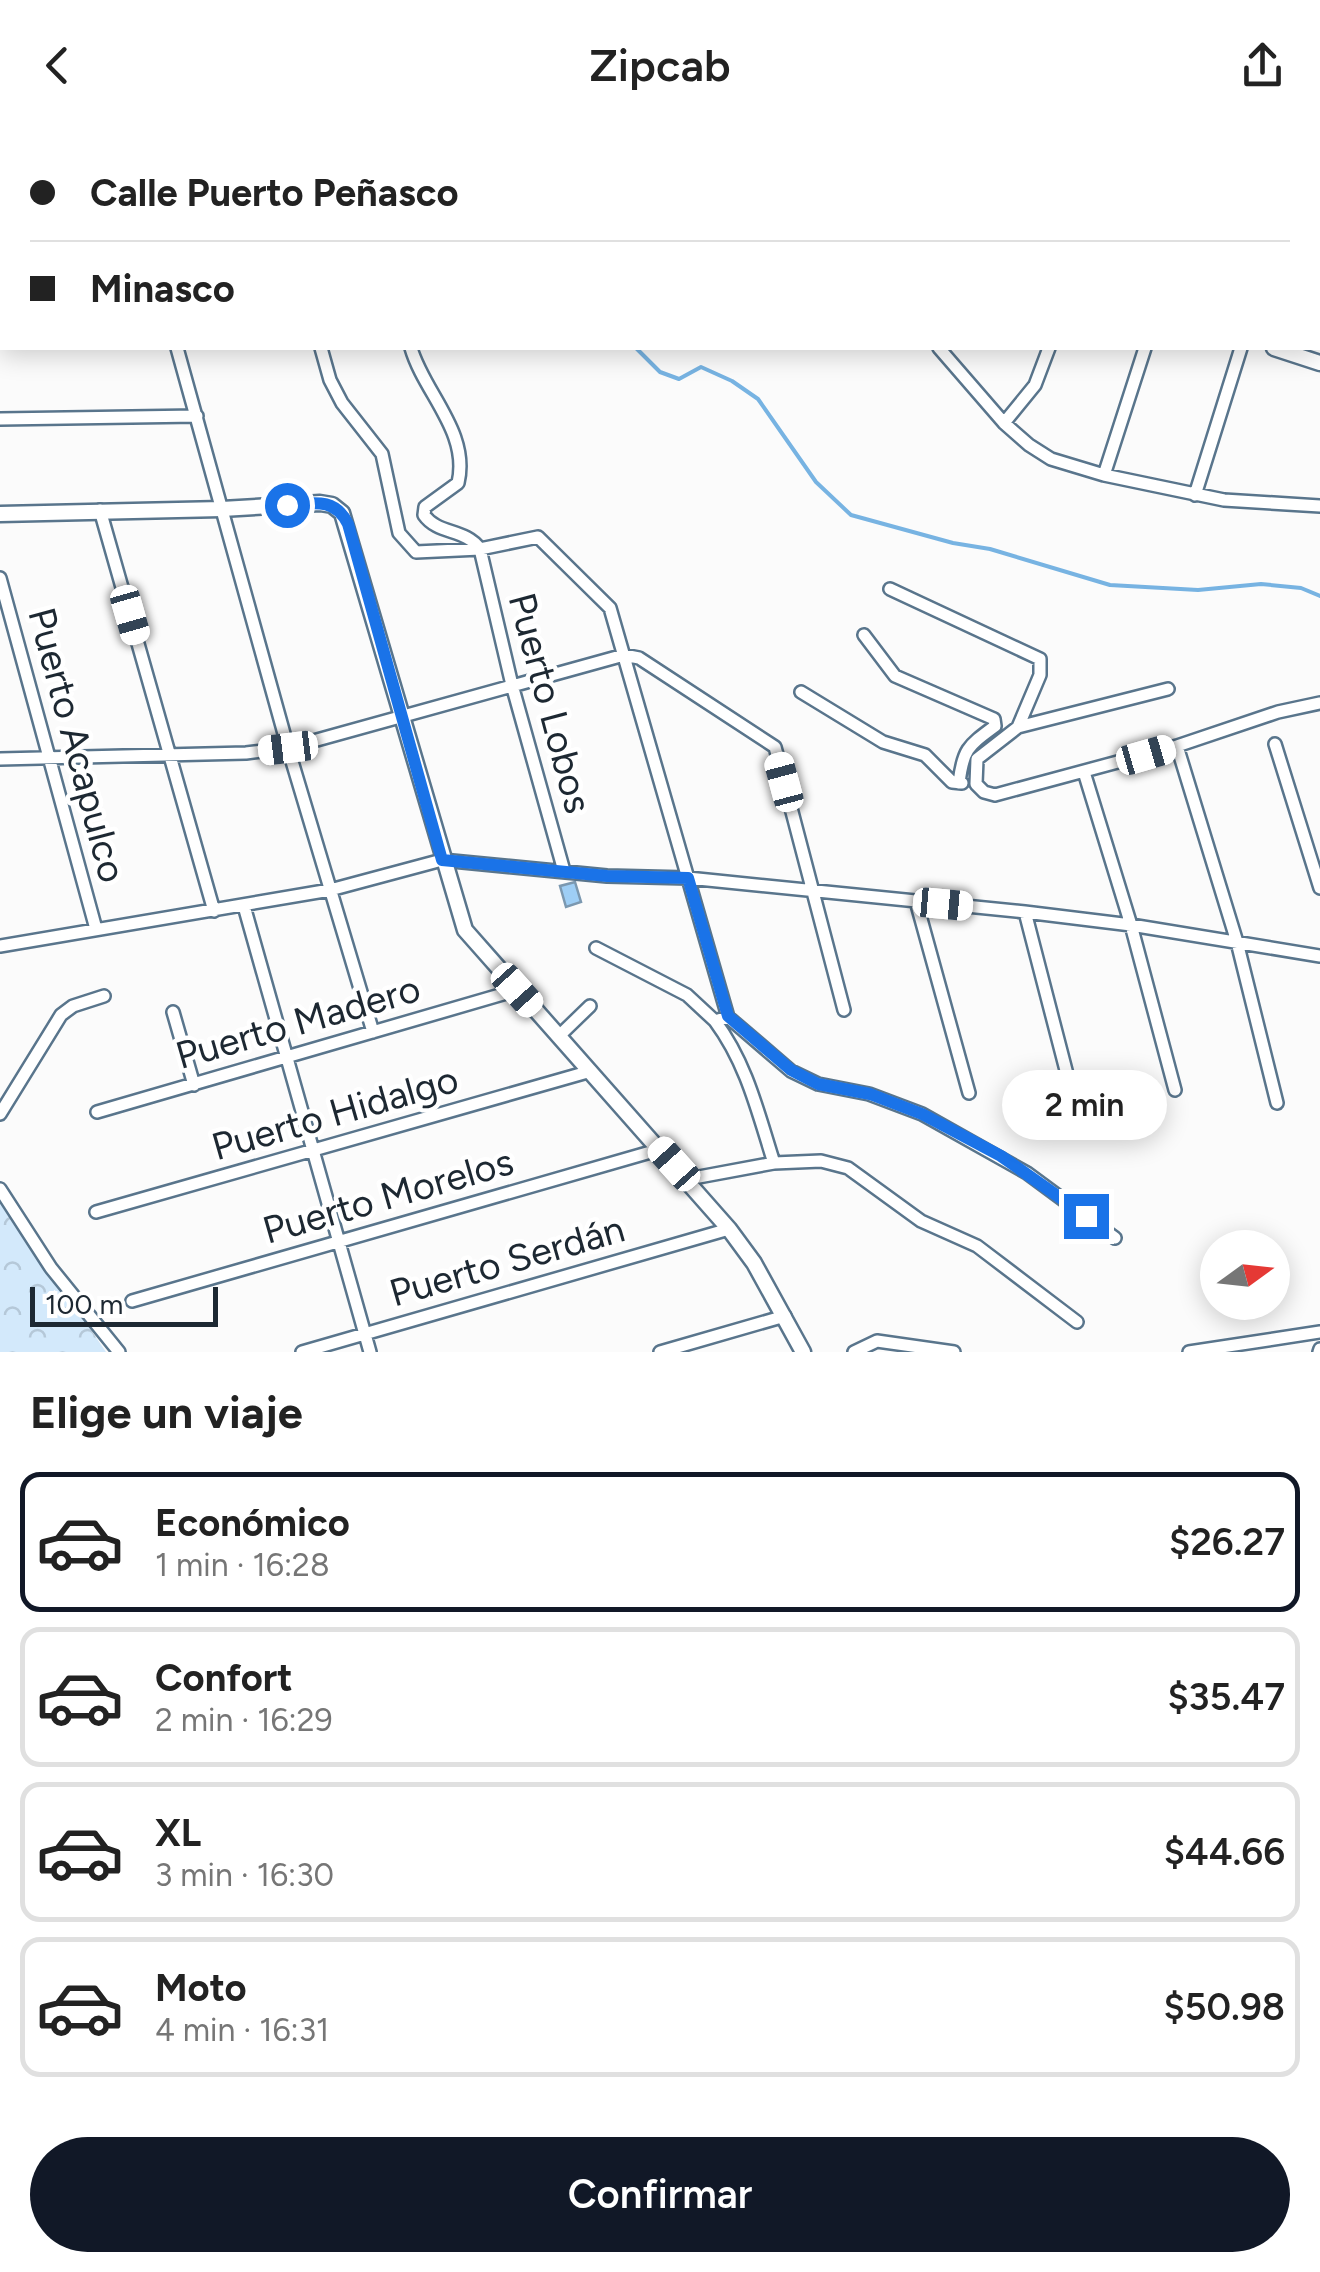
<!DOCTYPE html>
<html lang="es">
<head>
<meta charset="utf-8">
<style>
	:root { --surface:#fff; --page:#f6f6f6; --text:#222; --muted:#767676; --line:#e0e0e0; --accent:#111827 }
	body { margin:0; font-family:Figtree,sans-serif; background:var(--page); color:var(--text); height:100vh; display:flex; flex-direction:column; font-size:38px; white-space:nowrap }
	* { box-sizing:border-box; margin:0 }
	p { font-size:32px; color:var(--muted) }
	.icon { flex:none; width:55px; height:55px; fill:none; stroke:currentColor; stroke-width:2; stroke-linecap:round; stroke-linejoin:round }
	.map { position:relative; height:1222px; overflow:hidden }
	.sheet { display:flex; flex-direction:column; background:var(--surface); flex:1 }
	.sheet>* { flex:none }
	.top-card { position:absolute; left:0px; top:0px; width:1320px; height:220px; box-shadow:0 5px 25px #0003; display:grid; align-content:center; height:220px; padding:0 30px; background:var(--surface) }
	.needle { width:65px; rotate:75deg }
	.fabs { position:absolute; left:1200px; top:1100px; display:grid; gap:20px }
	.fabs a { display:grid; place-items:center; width:90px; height:90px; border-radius:50%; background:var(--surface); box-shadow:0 5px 25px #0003; font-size:50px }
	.scale { position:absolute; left:30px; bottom:25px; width:188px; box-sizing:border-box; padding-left:10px; border:5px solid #1d2832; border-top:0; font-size:28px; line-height:35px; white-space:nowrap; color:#1d2832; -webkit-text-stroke:8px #fff; paint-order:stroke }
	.end { position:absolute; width:45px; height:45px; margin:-22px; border:12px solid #1a73e8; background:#fff; box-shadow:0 0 0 5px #fff }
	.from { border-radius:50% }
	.bubble { position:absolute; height:70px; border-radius:35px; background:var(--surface); box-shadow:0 5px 25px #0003; font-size:32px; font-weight:600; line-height:70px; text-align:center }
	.car { position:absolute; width:30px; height:60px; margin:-30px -15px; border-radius:12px; box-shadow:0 0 8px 2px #0007; background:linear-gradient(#fff 24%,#345 0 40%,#fff 0 76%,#345 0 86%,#fff 0) }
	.top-card b { display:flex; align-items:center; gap:35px; height:95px; font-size:38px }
	.top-card b+b { border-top:2px solid var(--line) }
	.top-card i { width:25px; height:25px; background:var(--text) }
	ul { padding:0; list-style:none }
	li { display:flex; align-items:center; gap:30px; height:140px; margin:0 20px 15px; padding:0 10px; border:5px solid var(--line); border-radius:20px }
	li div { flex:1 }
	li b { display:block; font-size:38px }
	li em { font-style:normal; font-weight:600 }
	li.current { border-color:var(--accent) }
	li>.icon { width:90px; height:90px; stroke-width:1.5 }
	h2 { padding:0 30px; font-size:45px; line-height:120px }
	.primary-button { display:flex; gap:20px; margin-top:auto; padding:20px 30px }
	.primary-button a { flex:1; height:115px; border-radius:60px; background:var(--accent); color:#fff; font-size:40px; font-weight:600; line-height:115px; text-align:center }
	header { display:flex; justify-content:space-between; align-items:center; height:130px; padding:0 30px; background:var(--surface); font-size:45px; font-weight:600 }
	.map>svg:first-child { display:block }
</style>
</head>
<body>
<header><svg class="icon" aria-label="back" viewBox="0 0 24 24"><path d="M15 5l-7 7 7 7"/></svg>Zipcab<svg class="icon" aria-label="share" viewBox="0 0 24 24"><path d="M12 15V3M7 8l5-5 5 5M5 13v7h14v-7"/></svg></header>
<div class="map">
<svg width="1320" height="1222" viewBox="0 0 1320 1222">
	<defs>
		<pattern id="forest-crowns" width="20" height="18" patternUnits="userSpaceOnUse" patternTransform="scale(2.5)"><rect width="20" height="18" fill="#d3e9fb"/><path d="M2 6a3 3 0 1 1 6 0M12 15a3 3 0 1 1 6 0" fill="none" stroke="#b5c8d8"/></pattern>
	</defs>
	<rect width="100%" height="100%" fill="#fbfbfb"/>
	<path fill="url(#forest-crowns)" d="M0 1067 106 1222H0Z"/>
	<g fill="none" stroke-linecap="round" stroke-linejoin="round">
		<path stroke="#77b3e2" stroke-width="4" d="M473 0 477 2
			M926 0 939 2
			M1318 75 1320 76
			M636 218 660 242 679 249 701 237 732 251 758 269 816 352 851 385 953 413 990 419 1110 455 1198 460 1261 454 1301 458 1320 466"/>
	</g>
	<path fill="#9ecef5" stroke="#7b98b0" stroke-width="2.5" d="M575 752 581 772 566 777 560 756Z"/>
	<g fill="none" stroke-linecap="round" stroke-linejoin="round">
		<defs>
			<path id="minor" d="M614 0 616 2
				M539 1 540 0
				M654 2 657 0
				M0 203H2
				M177 218 288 618 373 902
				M321 218 330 250 342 273 382 324 399 403 416 422 480 419 538 407 610 478 728 887
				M411 218C424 263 470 302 458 353L425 377 424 385C438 405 465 398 480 419L512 555 564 741
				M939 218 1004 293 1029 315 1051 329 1104 345 1224 370 1320 376
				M0 289 197 286
				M1004 293 1035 255 1049 218
				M1104 345 1145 218
				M1195 365 1241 218
				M100 380 214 781
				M0 448 96 799
				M890 459 1040 529V545L1018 597
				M864 505 895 546 994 589 995 596C968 616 963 619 959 653
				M1168 559 1018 597 977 629 976 654 984 662 995 665 1177 616 1278 582 1320 573
				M801 562 883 612 925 625 952 652 962 653
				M1275 614 1320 758
				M1177 616 1237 812 1277 973
				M0 629 246 623 288 618 624 525 639 528 775 617 844 880
				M1084 642 1131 795 1175 960
				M916 771 969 963
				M244 776 370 1222
				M1025 782 1075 975
				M0 816 330 760 442 730 607 746 688 748 1025 782 1131 795 1320 826
				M596 818 687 865 715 891 728 887 791 941 818 954 869 964 922 984 1027 1043 1115 1108
				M173 882 194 955
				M715 891C747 934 758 983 774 1033
				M559 906 590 876
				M97 982 517 860
				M0 984 61 885 73 876 104 866
				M688 1049 774 1033 821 1031 848 1038 921 1091 977 1116 1077 1192
				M0 1059 51 1138 119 1222
				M96 1082 591 941
				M132 1171 661 1019
				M302 1222 729 1099
				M660 1222 785 1186
				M854 1222 877 1211 954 1222
				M1189 1222 1320 1202
				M1319 1222 1320 1219"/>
			<path id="tertiary" d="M764 0 767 2
				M1274 218 1320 233
				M0 384 222 379 320 373 332 375 342 383 465 800 729 1099 754 1133 803 1222"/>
		</defs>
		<use href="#minor" stroke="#59758c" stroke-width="16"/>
		<use href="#tertiary" stroke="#59758c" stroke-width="19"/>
		<use href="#minor" stroke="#fff" stroke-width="11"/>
		<use href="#tertiary" stroke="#fff" stroke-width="14"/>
	</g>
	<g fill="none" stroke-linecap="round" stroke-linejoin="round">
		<path stroke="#1a73e8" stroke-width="12" d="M287 375C313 373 335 367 348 394L442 730 607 746 688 748 728 886 791 940 818 954 870 964 922 984 1001 1026 1086 1086"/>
	</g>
	<g text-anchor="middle" stroke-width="9" stroke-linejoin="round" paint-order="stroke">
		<g font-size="38" fill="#1d2832" stroke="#fff">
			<text transform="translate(550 573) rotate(75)" y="13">Puerto Lobos</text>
			<text transform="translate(77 615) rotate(75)" y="13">Puerto Acapulco</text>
			<text transform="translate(298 892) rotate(-16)" y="13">Puerto Madero</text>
			<text transform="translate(335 983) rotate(-16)" y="13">Puerto Hidalgo</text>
			<text transform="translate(388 1066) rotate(-16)" y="13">Puerto Morelos</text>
			<text transform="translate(507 1131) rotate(-16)" y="13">Puerto Serdán</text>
		</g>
	</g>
</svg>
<div class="fabs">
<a><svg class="needle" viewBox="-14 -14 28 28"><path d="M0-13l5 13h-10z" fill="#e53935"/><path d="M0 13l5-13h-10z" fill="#767676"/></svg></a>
</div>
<div class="scale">100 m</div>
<i class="end from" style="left:287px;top:375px"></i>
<i class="end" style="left:1086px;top:1086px"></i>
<div class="bubble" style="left:1002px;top:940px;width:165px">2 min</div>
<i class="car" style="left:130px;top:485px;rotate:164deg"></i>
<i class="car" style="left:288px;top:618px;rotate:263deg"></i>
<i class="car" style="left:1146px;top:625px;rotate:74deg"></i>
<i class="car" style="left:784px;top:652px;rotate:345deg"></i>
<i class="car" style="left:943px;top:774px;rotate:95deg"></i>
<i class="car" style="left:517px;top:860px;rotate:138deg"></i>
<i class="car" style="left:674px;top:1034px;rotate:318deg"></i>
<div class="top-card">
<b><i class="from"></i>Calle Puerto Peñasco</b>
<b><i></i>Minasco</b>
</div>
</div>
<section class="sheet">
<h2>Elige un viaje</h2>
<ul>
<li class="current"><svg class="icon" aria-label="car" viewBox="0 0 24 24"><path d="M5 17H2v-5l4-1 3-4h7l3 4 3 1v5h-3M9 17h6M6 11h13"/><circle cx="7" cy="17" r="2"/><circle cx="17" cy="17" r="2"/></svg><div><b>Económico</b><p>1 min · 16:28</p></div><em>$26.27</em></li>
<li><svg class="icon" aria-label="car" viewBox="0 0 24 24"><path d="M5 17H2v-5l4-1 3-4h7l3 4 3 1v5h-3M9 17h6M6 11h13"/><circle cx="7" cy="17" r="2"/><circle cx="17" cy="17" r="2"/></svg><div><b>Confort</b><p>2 min · 16:29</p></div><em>$35.47</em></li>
<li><svg class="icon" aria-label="car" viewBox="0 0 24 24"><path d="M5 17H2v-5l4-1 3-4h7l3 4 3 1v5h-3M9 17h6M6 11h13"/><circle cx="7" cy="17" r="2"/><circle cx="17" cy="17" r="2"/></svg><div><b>XL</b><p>3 min · 16:30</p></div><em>$44.66</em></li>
<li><svg class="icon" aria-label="car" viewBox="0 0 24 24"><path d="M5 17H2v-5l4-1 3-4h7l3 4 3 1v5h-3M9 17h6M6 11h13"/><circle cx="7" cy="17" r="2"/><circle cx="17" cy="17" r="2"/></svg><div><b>Moto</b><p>4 min · 16:31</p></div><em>$50.98</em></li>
</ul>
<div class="primary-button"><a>Confirmar</a></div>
</section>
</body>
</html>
